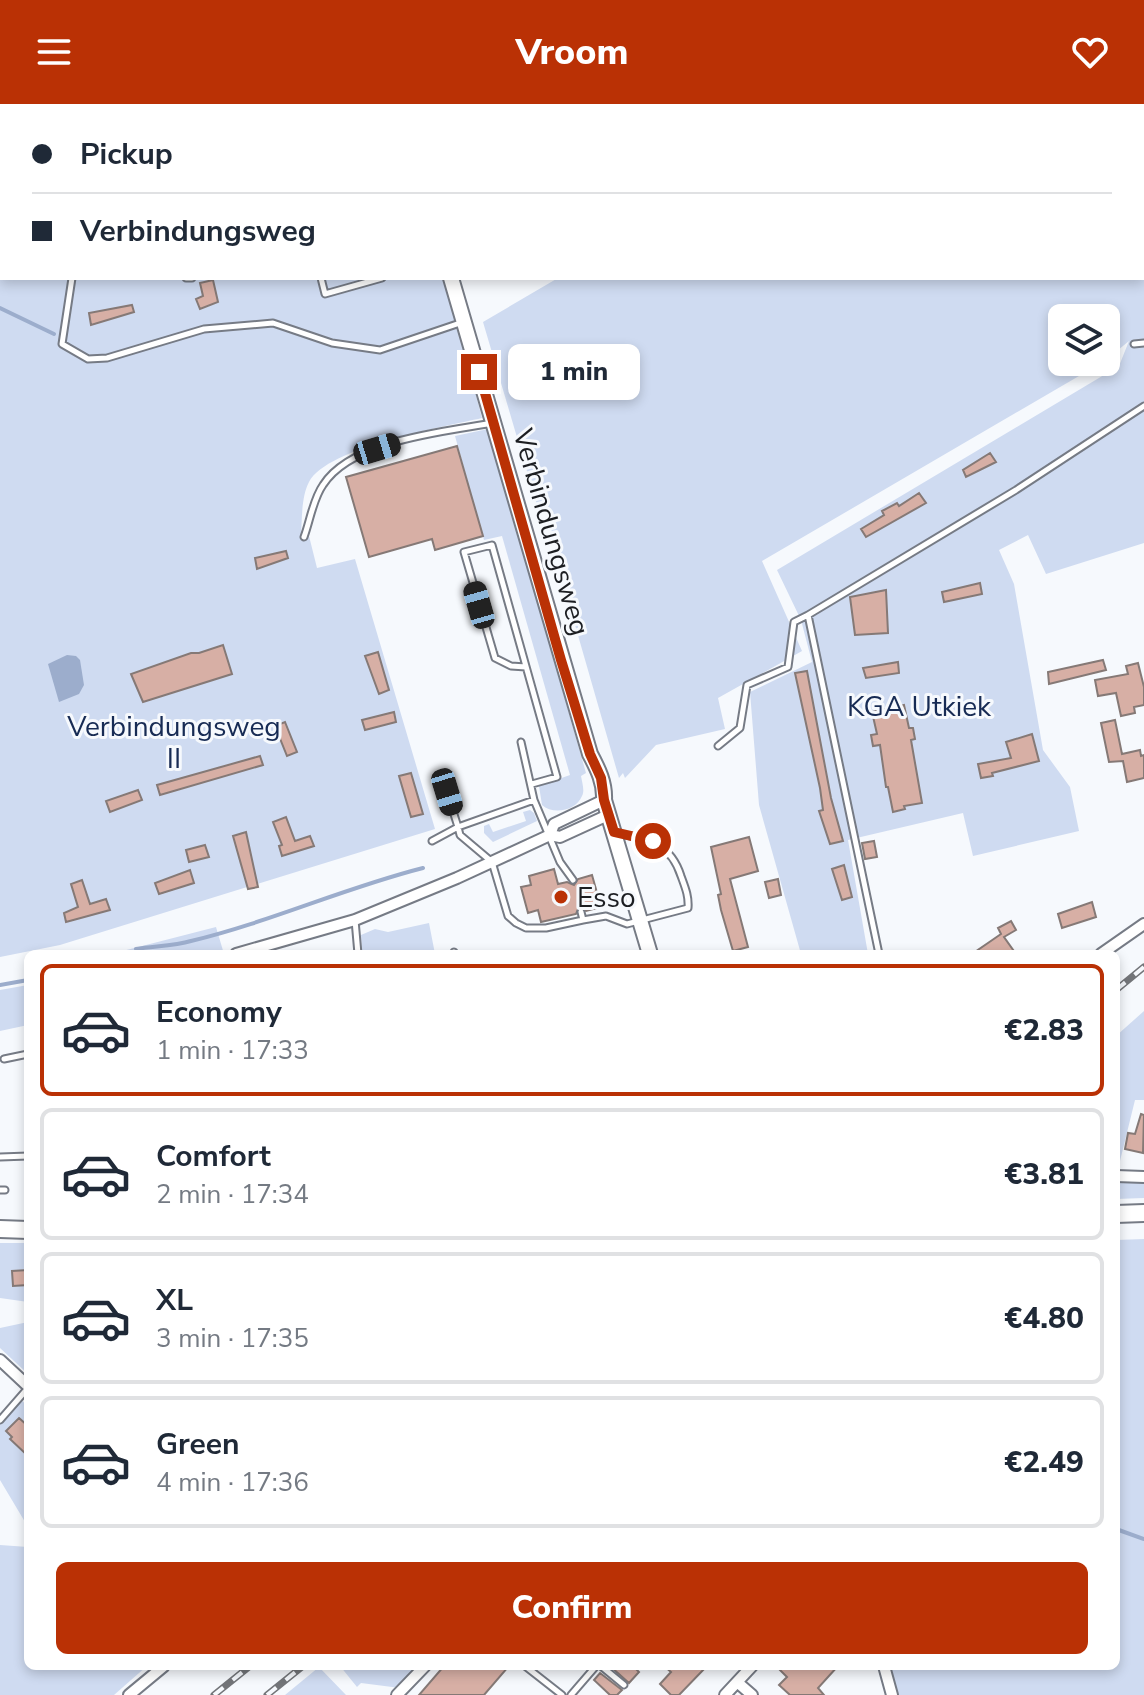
<!DOCTYPE html>
<html lang="en">
<head>
<meta charset="utf-8">
<style>
	:root { --surface:#fff; --page:#f2f2f3; --text:#1f2937; --muted:#747a83; --line:#e0e1e3; --accent:#ba3105 }
	body { margin:0; font-family:"Nunito Sans",sans-serif; background:var(--page); color:var(--text); height:100vh; display:flex; flex-direction:column; font-size:30px; white-space:nowrap }
	* { box-sizing:border-box; margin:0 }
	p { font-size:26px; color:var(--muted) }
	.icon { flex:none; width:44px; height:44px; fill:none; stroke:currentColor; stroke-width:2; stroke-linecap:round; stroke-linejoin:round }
	.map { position:relative; flex:1; overflow:hidden }
	.details { position:absolute; left:24px; top:846px; width:1096px; height:720px; display:flex; flex-direction:column; background:var(--surface); border-radius:12px; box-shadow:0 4px 12px #0003 }
	.details>* { flex:none }
	.hud { position:absolute; left:0px; top:0px; width:1144px; height:176px; box-shadow:0 4px 12px #0003; display:grid; align-content:center; height:176px; padding:0 32px; background:var(--surface) }
	.controls { position:absolute; left:1048px; top:200px; display:grid; gap:16px }
	.controls a { display:grid; place-items:center; width:72px; height:72px; border-radius:12px; background:var(--surface); box-shadow:0 4px 12px #0003; font-size:40px }
	.end { position:absolute; width:36px; height:36px; margin:-18px; border:10px solid #ba3105; background:#fff; box-shadow:0 0 0 4px #fff }
	.from { border-radius:50% }
	.bubble { position:absolute; height:56px; border-radius:12px; background:var(--surface); box-shadow:0 4px 12px #0003; font-size:26px; font-weight:800; line-height:56px; text-align:center }
	.car { position:absolute; width:24px; height:48px; margin:-24px -12px; border-radius:10px; box-shadow:0 0 6px 2px #0007; background:linear-gradient(#222 24%,#8ab4d8 0 40%,#222 0 76%,#8ab4d8 0 86%,#222 0) }
	.hud b { display:flex; align-items:center; gap:28px; height:76px; font-size:30px }
	.hud b+b { border-top:2px solid var(--line) }
	.hud i { width:20px; height:20px; background:var(--text) }
	ul { padding:14px 0 0; list-style:none }
	li { display:flex; align-items:center; gap:24px; height:132px; margin:0 16px 12px; padding:0 16px; border:4px solid var(--line); border-radius:12px }
	li div { flex:1 }
	li b { display:block; font-size:30px }
	li em { font-style:normal; font-weight:800 }
	li.selected { border-color:var(--accent) }
	li>.icon { width:72px; height:72px; stroke-width:1.5 }
	.button { display:flex; gap:16px; margin-top:auto; padding:16px 32px }
	.button a { flex:1; height:92px; border-radius:12px; background:var(--accent); color:#fff; font-size:32px; font-weight:800; line-height:92px; text-align:center }
	header { display:flex; justify-content:space-between; align-items:center; height:104px; padding:0 32px; background:var(--accent); color:#fff; font-size:36px; font-weight:800 }
	.map>svg:first-child { display:block }
</style>
</head>
<body>
<header><svg class="icon" aria-label="menu" viewBox="0 0 24 24"><path d="M4 6h16M4 12h16M4 18h16"/></svg>Vroom<svg class="icon" aria-label="heart" viewBox="0 0 24 24"><path d="M12 20l-8-8c-3-5 5-10 8-4 3-6 11-1 8 4z"/></svg></header>
<div class="map">
<svg width="1144" height="1591" viewBox="0 0 1144 1591">
	<rect width="100%" height="100%" fill="#f6f9fd"/>
	<path fill="#cfdbf1" d="M0 0H395L396 2H2V174H445L482 314C443 323 328 343 309 378 301 393 302 417 301 433L309 432 317 464 355 455 435 725 60 841 0 853Z
		M419 0H773L419 2Z
		M1045 0H1144V439L1046 470 1028 431 999 446 1014 480 1043 646 1070 683 1079 727 973 752 963 709 848 736 868 850H801L759 701 750 588 812 558 801 516 777 466 1119 262 1129 237 1106 256V214H1062V258H1103L762 457 802 547 718 594 725 625 656 641 625 674 623 669 619 674 569 500 574 502 546 408H539L483 218 558 174H1142V2Z
		M488 325 586 669 581 672C582 678 585 687 582 692 576 707 553 711 542 701L539 682 570 671 502 432 484 436 455 332Z
		M530 706 534 709 537 717 493 738 484 729V722L489 720 493 728 526 717 523 708Z
		M429 819 435 850H362L361 831 375 825 388 828Z
		M216 823 224 850H111Z
		M28 881V921L0 927V886Z
		M1144 907V996H1135L1120 1057H1116V932Z
		M1116 1078 1144 1079V1094L1116 1095Z
		M1144 1135V1591H897L889 1562H1116V1136Z
		M0 1139H28V1198L0 1194Z
		M28 1218V1270L0 1244V1224Z
		M21 1296 28 1302V1423L0 1376V1319Z
		M0 1441 28 1443V1562H147L114 1591H0Z
		M340 1562H420L400 1584 361 1579 357 1583Z
		M319 1563 346 1591H285Z"/>
	<path fill="#9cadcc" d="M67 551 76 552 80 556 84 581 79 590 59 598 48 560Z"/>
	<g fill="none" stroke-linecap="round" stroke-linejoin="round">
		<path stroke="#9cadcc" stroke-width="4" d="M8 2V0
			M0 38 2 28
			M0 204 54 230
			M136 845C154 842 174 842 191 837 270 818 344 784 423 764
			M118 850 121 849
			M0 881 28 876
			M1116 1425 1144 1435"/>
	</g>
	<path fill="#d7afa5" stroke="#857976" stroke-width="2" d="M213 176 218 198 200 205 196 195 203 192 200 179Z
		M132 201 134 208 91 221 89 209Z
		M457 342 483 432 435 446 432 435 369 453 346 373Z
		M990 349 996 358 966 373 963 366Z
		M919 389 926 399 866 433 861 425 884 411 882 407 897 399 899 402Z
		M286 447 288 454 257 465 255 454Z
		M980 479 982 490 944 498 942 488Z
		M886 486 888 529 855 531 850 493Z
		M223 541 232 570 143 598 131 570 191 549H199Z
		M378 548 389 586 379 590 365 552Z
		M1103 556 1106 566 1049 580 1048 568Z
		M898 558 899 569 866 574 863 564Z
		M1138 559 1144 583V601L1134 603 1135 609 1121 612 1116 589 1098 592 1095 576 1128 570 1126 562Z
		M807 567 831 694 843 737 830 740 819 707 823 706 820 684 795 569Z
		M904 601 909 624H913L915 635 911 636 922 699 904 702 905 705 893 708 888 683H886L880 641 873 642 871 631 877 630 872 608Z
		M394 608 396 618 365 626 362 616Z
		M1115 616 1122 650 1140 646 1141 652 1144 651V674L1127 678 1123 657 1109 658 1101 619Z
		M285 618 297 648 287 652 275 622Z
		M1032 630 1039 657 992 669 993 672 981 674 978 660 1011 654 1006 638Z
		M260 652 263 661 160 691 157 681Z
		M411 669 423 710 411 713 399 672Z
		M138 686 142 696 110 708 106 697Z
		M286 713 295 737 310 732 314 742 282 752 279 742 282 741 273 718Z
		M246 728 258 783 248 785 233 732Z
		M749 733 758 767 730 775 748 843 733 847 721 806 718 791 721 790 711 743Z
		M874 737 877 753 865 755 862 739Z
		M205 741 209 753 189 758 186 746Z
		M844 761 852 793 842 796 832 765Z
		M554 765 558 780 567 778 574 781 578 775 592 771 601 803 586 807 579 803 576 810 541 818 538 806 528 809 521 783 531 781 529 772Z
		M190 766 194 779 159 790 155 779Z
		M778 775 781 791 769 794 765 778Z
		M82 776 90 800 106 795 110 806 66 818 64 809 78 803 71 780Z
		M1092 798 1096 813 1062 824 1058 810Z
		M1011 817 1016 826 1004 833 1016 850H972L1001 830 998 824Z
		M1141 1010 1144 1011 1143 1049 1125 1045 1128 1029 1135 1030Z
		M28 1166V1181L13 1182 12 1167Z
		M19 1314 28 1322V1352L10 1335 12 1333 6 1327Z
		M444 1562H509L484 1591H419Z
		M610 1562H633L639 1568 629 1579Z
		M664 1562H707L679 1591H671L660 1580 671 1568Z
		M776 1562H838L818 1584 824 1591H790L779 1581 787 1573Z
		M600 1569 622 1586 617 1591H610L594 1576Z"/>
	<g fill="none" stroke-linecap="round" stroke-linejoin="round">
		<defs>
			<path id="service" d="M270 0V2
				M99 2V0
				M195 2V0
				M72 174 62 240 88 255 107 254 204 225 273 219 332 239 380 246 463 218
				M186 174H192
				M321 174 325 190 382 174
				M1134 240 1144 239
				M304 433C310 417 313 395 323 381 352 336 443 328 493 319
				M526 563 511 562 495 554 464 448 492 441 557 673 532 680
				M521 638 534 696
				M718 642 740 624 747 581 788 563 794 518 808 511
				M432 737 458 723 447 688
				M573 776 560 758 534 696 458 723 460 731 492 758 508 812 516 819 526 824H546L583 816
				M581 808 583 816 606 812 627 820 688 804C689 792 685 783 681 772 670 738 648 736 616 729
				M355 816 358 850
				M453 850 454 848
				M879 850 808 511 1016 386 1144 302
				M4 955 28 950
				M0 1053 28 1052
				M0 1086H5
				M0 1316 28 1284
				M525 1562 562 1591
				M601 1562 624 1581
				M571 1591 596 1562"/>
			<path id="minor" d="M550 731 554 720 604 696
				M236 850 355 816 457 774 550 731 560 733 608 711
				M1101 850 1144 820
				M1116 1072 1144 1073
				M0 1256 28 1282
				M884 1562 892 1591
				M737 1578 752 1591
				M129 1591 164 1562
				M397 1591 425 1562
				M725 1591 752 1562"/>
			<path id="secondary" d="M403 0V2
				M451 174 590 650C598 665 605 679 604 696L650 850"/>
			<path id="primary" d="M1116 1110 1144 1109
				M0 1125 28 1126"/>
		</defs>
		<use href="#service" stroke="#767b85" stroke-width="9"/>
		<use href="#minor" stroke="#767b85" stroke-width="14"/>
		<use href="#secondary" stroke="#767b85" stroke-width="18"/>
		<use href="#primary" stroke="#767b85" stroke-width="20"/>
		<use href="#service" stroke="#fff" stroke-width="5"/>
		<use href="#minor" stroke="#fff" stroke-width="10"/>
		<use href="#secondary" stroke="#fff" stroke-width="14"/>
		<use href="#primary" stroke="#fff" stroke-width="16"/>
		<defs>
			<path id="rail" d="M1116 886 1144 863
				M214 1591 250 1562
				M267 1591 303 1562"/>
		</defs>
		<use href="#rail" stroke="#737579" stroke-width="7"/>
		<use href="#rail" stroke="#f6f9fd" stroke-width="4" stroke-dasharray="12" stroke-linecap="butt"/>
	</g>
	<g fill="none" stroke-linecap="round" stroke-linejoin="round">
		<path stroke="#ba3105" stroke-width="10" d="M479 268 561 556 590 650 601 674 604 696 614 728 653 737"/>
	</g>
	<circle fill="#ba3105" stroke="#f6f9fd" stroke-width="3" cx="561" cy="793" r="8"/>
	<g text-anchor="middle" stroke-width="6" stroke-linejoin="round" paint-order="stroke">
		<g font-size="28" fill="#1c1e22" stroke="#f6f9fd">
			<text transform="translate(552 428) rotate(74)" y="10">Verbindungsweg</text>
		</g>
		<g font-size="28" fill="#172b54" stroke="#f6f9fd">
			<text x="919" y="612">KGA Utkiek</text>
			<text x="174" y="632">Verbindungsweg<tspan x="174" dy="32">II</tspan></text>
		</g>
		<g font-size="28" fill="#1c1e22" stroke="#f6f9fd" text-anchor="start">
			<text x="577" y="803">Esso</text>
		</g>
	</g>
</svg>
<div class="controls">
<a><svg class="icon" aria-label="layers" viewBox="0 0 24 24"><path d="M12 4l9 5-9 5-9-5zM3 14l9 5 9-5"/></svg></a>
</div>
<i class="end from" style="left:653px;top:737px"></i>
<i class="end" style="left:479px;top:268px"></i>
<div class="bubble" style="left:508px;top:240px;width:132px">1 min</div>
<i class="car" style="left:377px;top:345px;rotate:73deg"></i>
<i class="car" style="left:479px;top:501px;rotate:344deg"></i>
<i class="car" style="left:447px;top:688px;rotate:163deg"></i>
<div class="hud">
<b><i class="from"></i>Pickup</b>
<b><i></i>Verbindungsweg</b>
</div>
<section class="details">
<ul>
<li class="selected"><svg class="icon" aria-label="car" viewBox="0 0 24 24"><path d="M5 17H2v-5l4-1 3-4h7l3 4 3 1v5h-3M9 17h6M6 11h13"/><circle cx="7" cy="17" r="2"/><circle cx="17" cy="17" r="2"/></svg><div><b>Economy</b><p>1 min · 17:33</p></div><em>€2.83</em></li>
<li><svg class="icon" aria-label="car" viewBox="0 0 24 24"><path d="M5 17H2v-5l4-1 3-4h7l3 4 3 1v5h-3M9 17h6M6 11h13"/><circle cx="7" cy="17" r="2"/><circle cx="17" cy="17" r="2"/></svg><div><b>Comfort</b><p>2 min · 17:34</p></div><em>€3.81</em></li>
<li><svg class="icon" aria-label="car" viewBox="0 0 24 24"><path d="M5 17H2v-5l4-1 3-4h7l3 4 3 1v5h-3M9 17h6M6 11h13"/><circle cx="7" cy="17" r="2"/><circle cx="17" cy="17" r="2"/></svg><div><b>XL</b><p>3 min · 17:35</p></div><em>€4.80</em></li>
<li><svg class="icon" aria-label="car" viewBox="0 0 24 24"><path d="M5 17H2v-5l4-1 3-4h7l3 4 3 1v5h-3M9 17h6M6 11h13"/><circle cx="7" cy="17" r="2"/><circle cx="17" cy="17" r="2"/></svg><div><b>Green</b><p>4 min · 17:36</p></div><em>€2.49</em></li>
</ul>
<div class="button"><a>Confirm</a></div>
</section>
</div>
</body>
</html>
